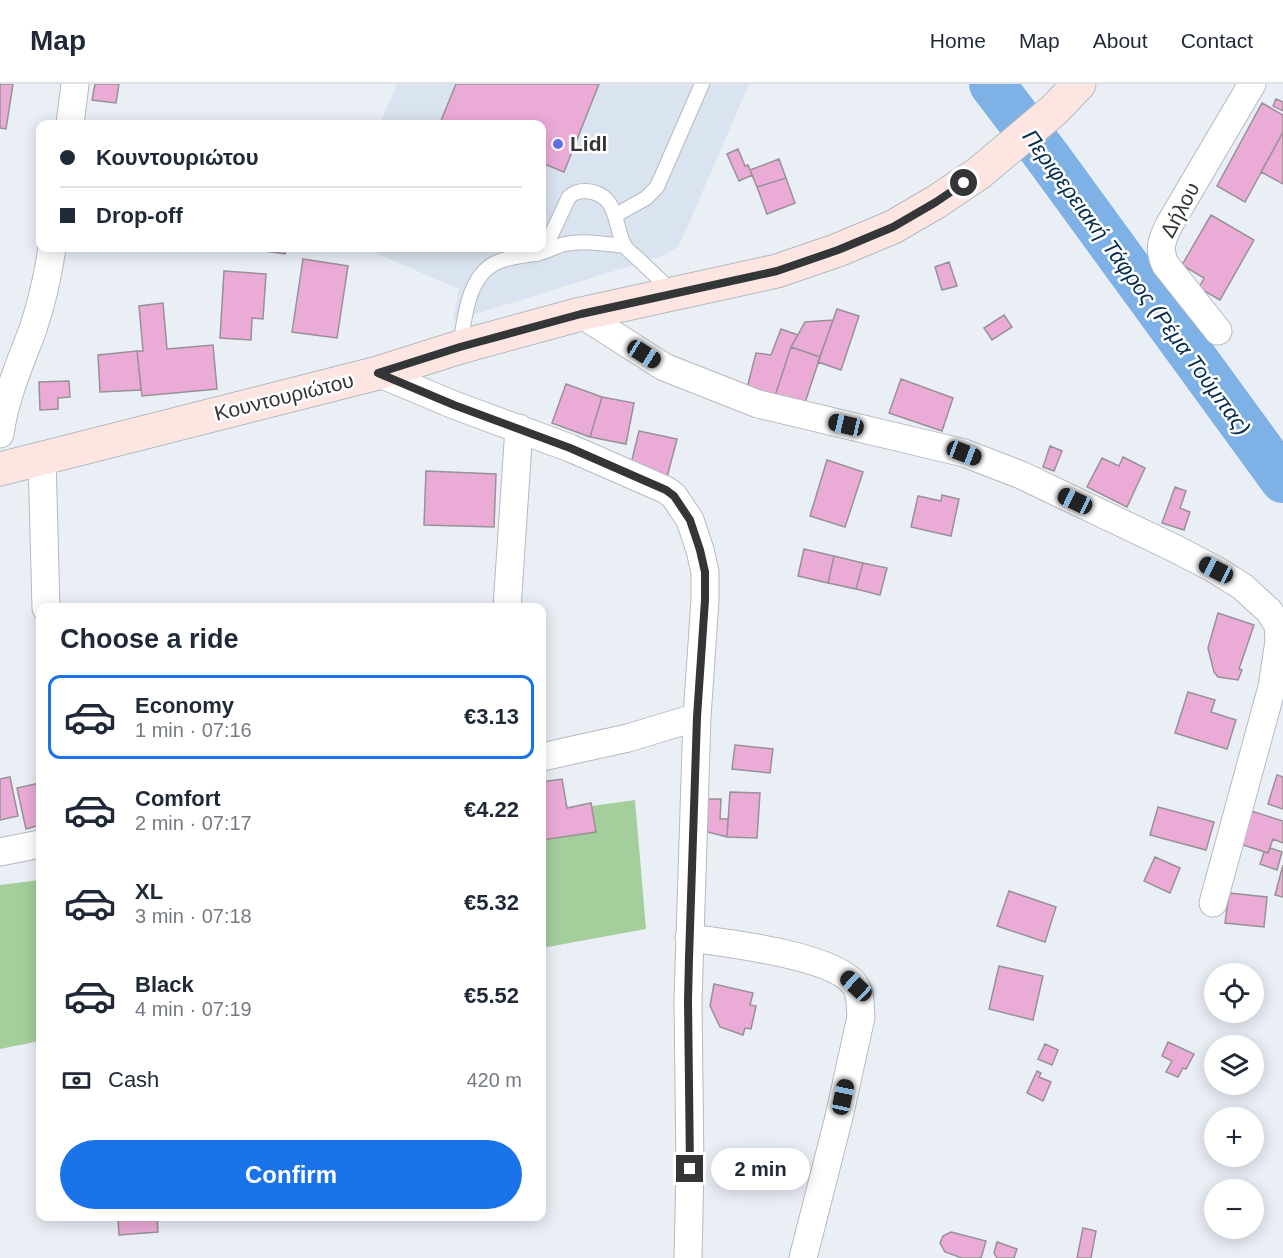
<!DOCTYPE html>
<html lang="en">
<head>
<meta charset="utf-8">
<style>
	:root { --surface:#fff; --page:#f2f2f3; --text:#1f2937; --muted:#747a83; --line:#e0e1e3; --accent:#1a73e8 }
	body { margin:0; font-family:Helvetica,sans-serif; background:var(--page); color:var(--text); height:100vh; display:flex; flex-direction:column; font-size:22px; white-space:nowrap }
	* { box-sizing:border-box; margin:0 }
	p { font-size:20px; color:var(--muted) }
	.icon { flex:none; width:33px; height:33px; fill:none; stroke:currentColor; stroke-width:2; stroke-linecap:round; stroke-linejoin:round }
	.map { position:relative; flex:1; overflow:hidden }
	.details { position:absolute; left:36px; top:519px; width:510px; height:618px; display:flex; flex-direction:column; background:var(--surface); border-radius:12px; box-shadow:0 3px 15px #0003 }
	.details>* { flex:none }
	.top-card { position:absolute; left:36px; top:36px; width:510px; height:132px; border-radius:12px; box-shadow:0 3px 15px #0003; display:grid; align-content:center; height:132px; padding:0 24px; background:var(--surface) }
	.buttons { position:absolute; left:1204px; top:879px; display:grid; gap:12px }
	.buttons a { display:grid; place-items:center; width:60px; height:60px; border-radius:50%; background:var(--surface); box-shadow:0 3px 15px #0003; font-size:30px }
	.end { position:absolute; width:27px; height:27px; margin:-14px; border:8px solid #333537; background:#fff; box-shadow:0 0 0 3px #fff }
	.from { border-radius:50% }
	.bubble { position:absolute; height:42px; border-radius:21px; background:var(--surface); box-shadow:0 3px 15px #0003; font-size:20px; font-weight:700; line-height:42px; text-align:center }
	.car { position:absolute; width:18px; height:36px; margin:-18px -9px; border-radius:8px; box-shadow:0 0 4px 2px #0007; background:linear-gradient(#222 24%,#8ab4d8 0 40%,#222 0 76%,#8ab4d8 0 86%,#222 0) }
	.top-card b { display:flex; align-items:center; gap:21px; height:57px; font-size:22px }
	.top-card b+b { border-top:2px solid var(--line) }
	.top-card i { width:15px; height:15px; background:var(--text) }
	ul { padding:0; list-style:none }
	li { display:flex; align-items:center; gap:18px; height:84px; margin:0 12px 9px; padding:0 12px; border:3px solid transparent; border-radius:12px }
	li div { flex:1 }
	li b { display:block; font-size:22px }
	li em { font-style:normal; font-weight:700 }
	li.selected { border-color:var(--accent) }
	li>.icon { width:54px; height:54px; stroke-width:1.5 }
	h2 { padding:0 24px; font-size:27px; line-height:72px }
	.pay { display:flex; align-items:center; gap:15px; height:66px; padding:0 24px; font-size:22px }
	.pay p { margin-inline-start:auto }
	.action { display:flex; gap:12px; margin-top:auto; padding:12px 24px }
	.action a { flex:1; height:69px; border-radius:36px; background:var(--accent); color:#fff; font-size:24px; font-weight:700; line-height:69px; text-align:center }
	header { display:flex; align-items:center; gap:36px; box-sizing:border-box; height:84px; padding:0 30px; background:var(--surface); border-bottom:2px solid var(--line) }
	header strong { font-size:28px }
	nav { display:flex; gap:33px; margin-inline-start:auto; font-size:21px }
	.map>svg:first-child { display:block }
</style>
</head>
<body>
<header>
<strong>Map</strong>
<nav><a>Home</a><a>Map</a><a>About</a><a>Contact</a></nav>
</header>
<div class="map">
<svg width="1283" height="1174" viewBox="0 0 1283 1174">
	<rect width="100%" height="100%" fill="#e9eff5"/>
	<path fill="#dae3f0" d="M397 0H749L679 162 665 171 453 237 459 205 364 164H542V40H380Z"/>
	<path fill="#a4cf9c" d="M635 716 646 845 542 864V729Z
		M40 796V957L0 965V801Z"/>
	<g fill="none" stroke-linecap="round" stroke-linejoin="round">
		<path stroke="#7eb1e6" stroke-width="46" d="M992 0 1049 75 1283 396"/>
	</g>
	<path fill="#ebabd7" stroke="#989196" stroke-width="1.5" d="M0 0H13L6 45 0 44Z
		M95 0H119L116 19 92 16Z
		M456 0H599L564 88 542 79V40H444L440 39Z
		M1276 15 1283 18V27L1273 22Z
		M1262 19 1283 31V48L1245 118 1217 102Z
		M1283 48V100L1261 88Z
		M738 65 745 82 748 81 752 91 739 97 727 70Z
		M779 75 786 94 757 103 750 86Z
		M786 94 795 119 767 130 757 103Z
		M1211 131 1254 156 1220 216 1199 204 1204 194 1182 181Z
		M251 164H286L285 170 251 165Z
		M303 175 348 182 337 254 292 248Z
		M949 178 957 202 942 206 935 183Z
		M224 187 266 190 263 235 252 234 251 256 220 254Z
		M163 219 167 265 213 261 217 305 142 312 137 267H143L139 222Z
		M837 225 859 232 841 286 818 278Z
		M1004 231 1012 243 992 256 984 244Z
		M833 236 820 273 791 263 805 238Z
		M781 245 798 251 791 263 773 318 746 308 756 269 771 271Z
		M791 263 820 273 802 328 773 318Z
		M137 267 141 306 100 308 98 271Z
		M901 295 953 314 942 347 889 329Z
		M69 297 70 313 58 314V325L40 326 39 298Z
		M566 300 602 313 590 353 552 339Z
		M602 313 634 319 626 360 590 353Z
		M639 347 677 355 666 397 629 388Z
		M1050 362 1062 367 1054 387 1043 383Z
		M1123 373 1145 384 1127 423 1087 403 1102 374 1119 382Z
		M827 376 863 388 845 443 810 432Z
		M426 387 496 390 494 443 424 441Z
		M1175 403 1186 407 1180 424 1190 428 1184 446 1162 439Z
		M942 411 959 415 951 452 911 443 918 412 941 417Z
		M804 465 834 472 828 499 798 492Z
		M834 472 863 479 856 505 828 499Z
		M863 479 887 484 880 511 856 505Z
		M1218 529 1254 541 1239 585 1242 586 1238 596 1218 593 1214 588 1208 564Z
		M1188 608 1215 616 1211 628 1236 636 1227 665 1175 649Z
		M735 661 773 665 770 689 732 685Z
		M1277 691 1283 693V725L1268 720Z
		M10 693 18 732 0 736V695Z
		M562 695 567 724 591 719 596 748 542 756V698Z
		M40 699V741L26 745 17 704Z
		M730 708 760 709 757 754 727 753Z
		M706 715H721L720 735H728L727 753 704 747Z
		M1158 723 1214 738 1206 766 1150 751Z
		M1251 727 1283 737V759L1273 755 1268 769 1240 760Z
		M1270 764 1282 768 1277 786 1260 780 1264 768 1268 769Z
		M1155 773 1180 784 1170 809 1144 797Z
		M1283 781V813L1275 811Z
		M1009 807 1056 823 1045 858 997 842Z
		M1229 809 1267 813 1264 843 1225 839Z
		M999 882 1043 892 1033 936 989 925Z
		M714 900 753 909 750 921 756 922 751 945 745 944 743 951 720 943 710 922Z
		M1168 958 1194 970 1186 985 1183 984 1178 993 1166 988 1172 977 1162 972Z
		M1045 960 1058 966 1052 981 1038 975Z
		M1037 987 1041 989 1039 993 1051 998 1043 1017 1027 1009Z
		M137 1132H157L158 1148 119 1151 118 1134Z
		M1083 1144 1096 1147 1091 1174H1077Z
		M951 1148 986 1157 981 1174H962L945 1168 940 1159 943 1152Z
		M997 1158 1017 1165 1014 1174H997L994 1169Z"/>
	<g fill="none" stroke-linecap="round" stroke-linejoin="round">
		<defs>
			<path id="lane" d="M616 131 646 114 657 103 702 0
				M537 170 551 151 569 113C575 108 579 107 586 107 619 110 614 141 624 161 627 166 633 170 637 174 649 185 660 196 672 207
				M460 262C465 232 468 186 503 176 514 172 527 172 539 169 548 167 556 162 565 160 585 156 605 160 625 162"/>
			<path id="street" d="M70 40 75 0
				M581 230 664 283 758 320 964 369 1021 391 1174 464 1216 486 1243 503 1269 527 1278 541 1279 557 1272 603 1213 819
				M1218 247 1165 180C1158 164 1162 156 1169 141L1252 0
				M378 289 454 321 570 364 666 406 674 412 690 436 700 466 705 488V516L697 633 688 916 690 1085 688 1174
				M0 350C5 313 20 280 33 245 42 218 48 191 52 164
				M42 375 46 524
				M507 524 519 344
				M542 673 628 654 697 633
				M0 768 40 760
				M689 854C726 859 834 871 855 901 861 909 860 923 861 933L839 1033 803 1174"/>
			<path id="secondary" d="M0 385 378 289 460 263 581 230 777 187 838 166 893 143 936 118 979 89 1054 26 1079 0"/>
		</defs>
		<use href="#lane" stroke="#b5bac0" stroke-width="16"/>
		<use href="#street" stroke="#b5bac0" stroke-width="29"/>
		<use href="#secondary" stroke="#b5bac0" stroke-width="35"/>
		<use href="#lane" stroke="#fff" stroke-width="14"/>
		<use href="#street" stroke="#fff" stroke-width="27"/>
		<use href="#secondary" stroke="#fde6e2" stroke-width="33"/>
	</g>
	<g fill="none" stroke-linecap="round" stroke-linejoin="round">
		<path stroke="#333537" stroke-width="8" d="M690 1085 688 916 689 874 697 633 705 516V488L700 466 690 436 674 412 666 406 570 364 454 321 378 289 460 263 581 230 777 187 838 166 893 143 936 118 964 99"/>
	</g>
	<circle fill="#5e70e8" stroke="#fff" stroke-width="2" cx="558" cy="60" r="6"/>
	<g text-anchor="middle" stroke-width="5" stroke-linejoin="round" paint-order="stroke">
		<g font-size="21" font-weight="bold" fill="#333537" stroke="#fff" text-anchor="start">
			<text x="570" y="67">Lidl</text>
		</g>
		<g font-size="21" fill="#333537" stroke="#fff">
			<text transform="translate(1180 126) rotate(-62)" y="7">Δήλου</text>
			<text transform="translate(284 313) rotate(-14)" y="7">Κουντουριώτου</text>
		</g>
		<g font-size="22" font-style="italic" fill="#062d4f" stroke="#fff">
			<text transform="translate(1137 198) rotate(54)" y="8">Περιφερειακή Τάφρος (Ρέμα Τούμπας)</text>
		</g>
	</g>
</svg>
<div class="buttons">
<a><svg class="icon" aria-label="locate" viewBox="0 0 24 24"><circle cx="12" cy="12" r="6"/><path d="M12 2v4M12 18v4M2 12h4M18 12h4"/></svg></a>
<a><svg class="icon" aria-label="layers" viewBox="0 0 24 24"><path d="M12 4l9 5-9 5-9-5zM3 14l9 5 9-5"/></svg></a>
<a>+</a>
<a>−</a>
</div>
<i class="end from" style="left:964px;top:99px"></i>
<i class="end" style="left:690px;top:1085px"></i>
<div class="bubble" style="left:711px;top:1064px;width:99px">2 min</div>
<i class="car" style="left:644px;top:270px;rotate:122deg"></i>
<i class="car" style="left:846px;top:341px;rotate:283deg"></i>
<i class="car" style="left:964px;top:369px;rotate:111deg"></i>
<i class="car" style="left:1075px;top:417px;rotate:295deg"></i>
<i class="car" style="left:1216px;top:486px;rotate:297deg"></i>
<i class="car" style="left:856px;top:902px;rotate:313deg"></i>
<i class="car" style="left:843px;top:1013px;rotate:12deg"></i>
<div class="top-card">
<b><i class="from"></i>Κουντουριώτου</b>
<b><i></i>Drop-off</b>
</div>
<section class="details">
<h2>Choose a ride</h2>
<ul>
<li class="selected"><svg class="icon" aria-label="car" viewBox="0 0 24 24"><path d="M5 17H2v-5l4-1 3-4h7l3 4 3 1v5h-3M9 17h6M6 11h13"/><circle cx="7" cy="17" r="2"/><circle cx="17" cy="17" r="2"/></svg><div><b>Economy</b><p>1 min · 07:16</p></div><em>€3.13</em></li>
<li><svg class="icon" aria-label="car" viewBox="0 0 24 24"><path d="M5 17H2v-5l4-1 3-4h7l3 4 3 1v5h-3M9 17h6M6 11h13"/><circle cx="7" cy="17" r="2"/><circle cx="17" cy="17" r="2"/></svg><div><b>Comfort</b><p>2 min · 07:17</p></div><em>€4.22</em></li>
<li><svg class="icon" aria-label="car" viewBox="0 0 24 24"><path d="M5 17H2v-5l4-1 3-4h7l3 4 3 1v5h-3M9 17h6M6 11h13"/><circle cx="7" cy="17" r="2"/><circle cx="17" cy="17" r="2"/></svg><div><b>XL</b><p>3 min · 07:18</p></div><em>€5.32</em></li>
<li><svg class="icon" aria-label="car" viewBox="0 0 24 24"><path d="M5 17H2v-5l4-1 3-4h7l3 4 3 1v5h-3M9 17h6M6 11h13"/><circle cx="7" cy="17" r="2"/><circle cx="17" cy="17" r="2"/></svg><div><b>Black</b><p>4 min · 07:19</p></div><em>€5.52</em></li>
</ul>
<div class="pay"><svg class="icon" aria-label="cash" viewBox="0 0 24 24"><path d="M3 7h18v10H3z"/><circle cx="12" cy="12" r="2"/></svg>Cash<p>420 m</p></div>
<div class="action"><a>Confirm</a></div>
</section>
</div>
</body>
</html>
